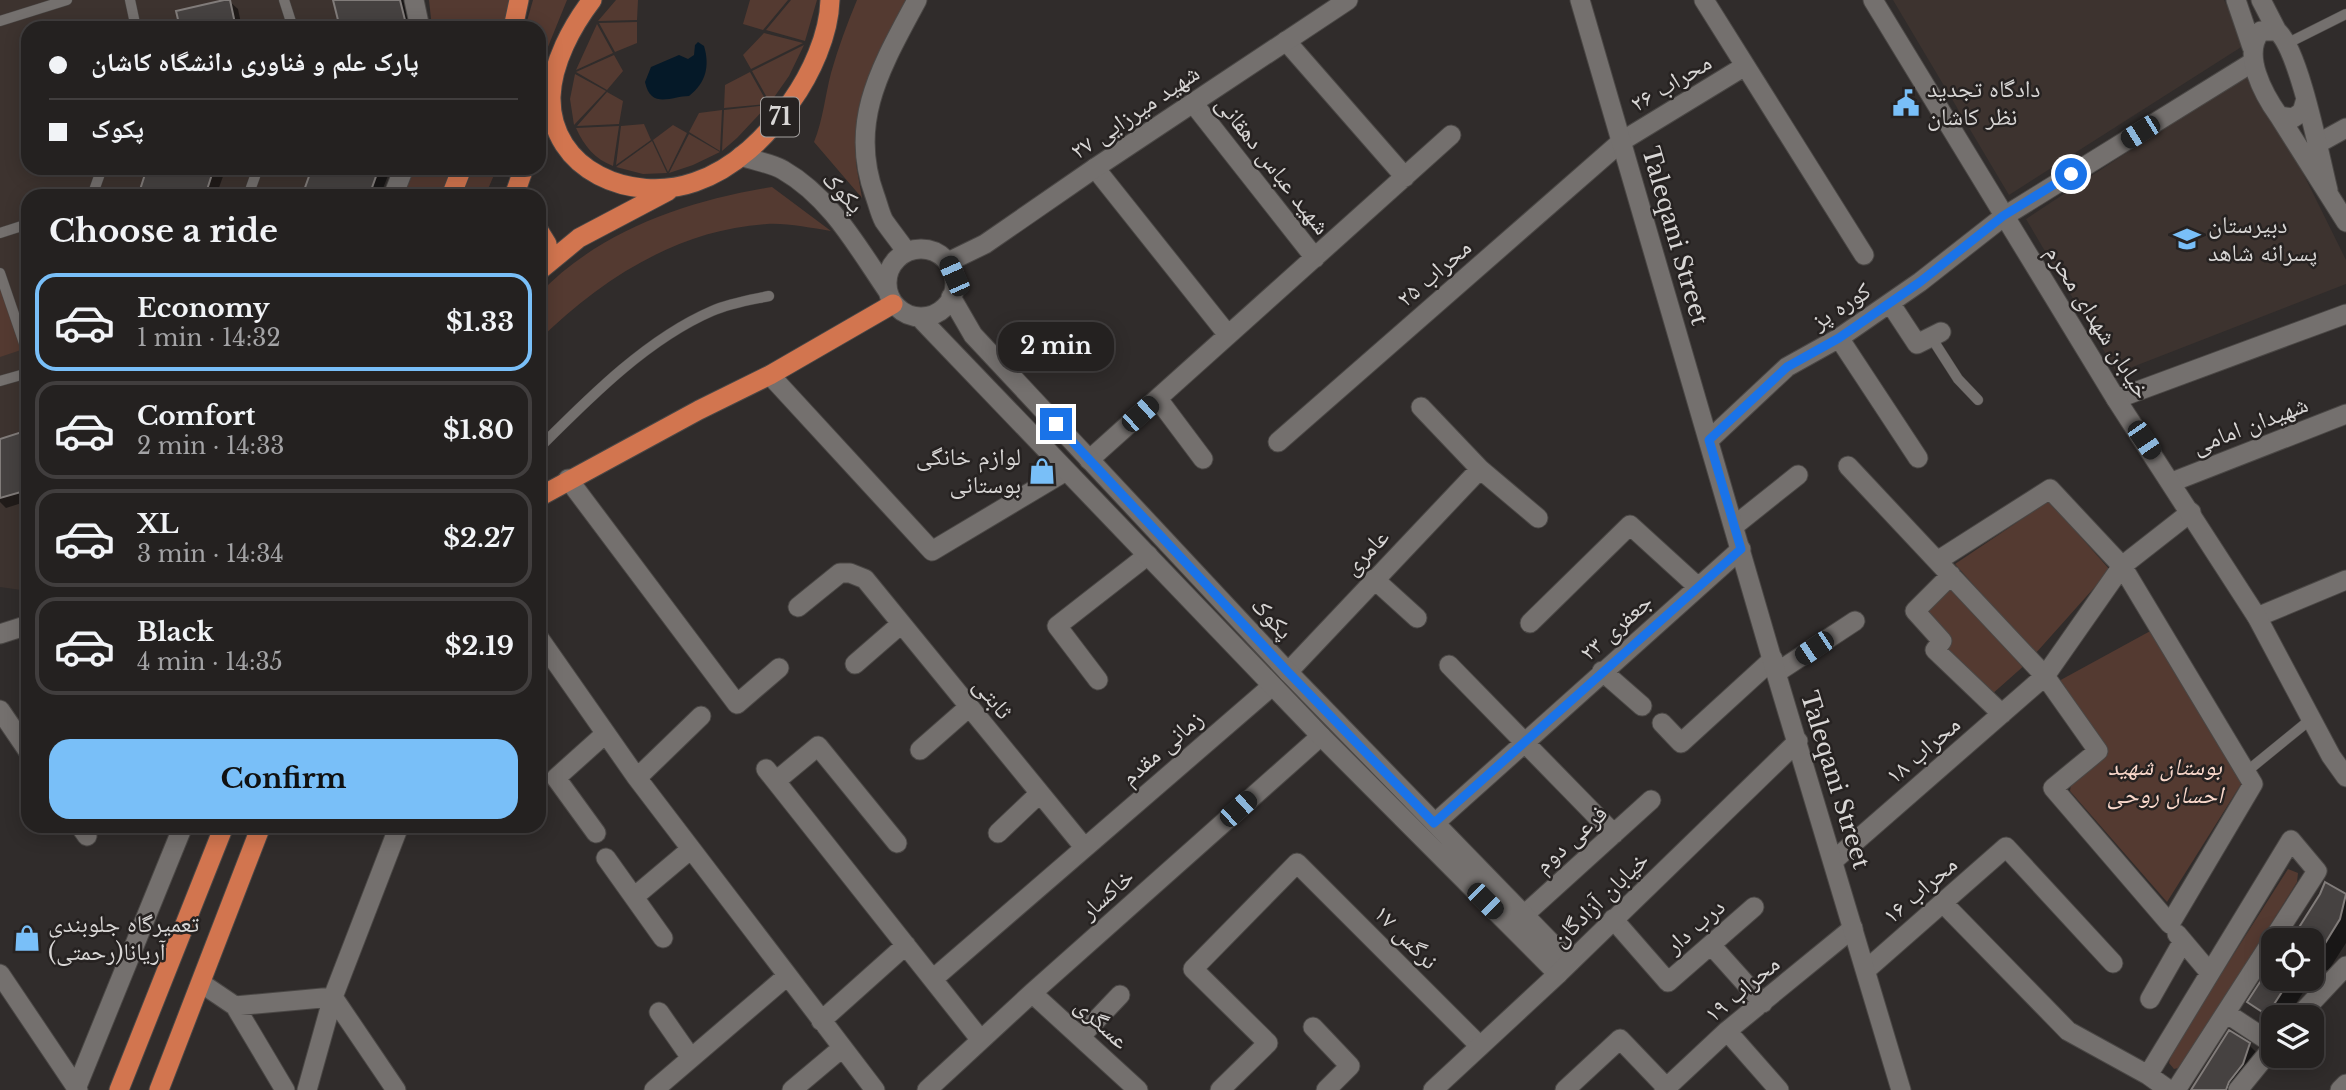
<!DOCTYPE html>
<html lang="en">
<head>
<meta charset="utf-8">
<style>
	:root { --surface:#242120; --page:#2c2929; --text:#f1f3f6; --muted:#a3a3a5; --line:#413e3e; --accent:#79bff8 }
	body { margin:0; font-family:"Libre Baskerville","Noto Naskh Arabic",serif; background:var(--page); color:var(--text); height:100vh; display:flex; flex-direction:column; font-size:26px; white-space:nowrap }
	* { box-sizing:border-box; margin:0 }
	p { font-size:23px; color:var(--muted) }
	.icon { flex:none; width:38px; height:38px; fill:none; stroke:currentColor; stroke-width:2; stroke-linecap:round; stroke-linejoin:round }
	.map { position:relative; flex:1; overflow:hidden }
	.side { position:absolute; left:21px; top:189px; width:525px; height:644px; display:flex; flex-direction:column; background:var(--surface); border-radius:21px; box-shadow:0 4px 18px #0003,0 0 0 2px var(--line) }
	.side>* { flex:none }
	.top-card { position:absolute; left:21px; top:21px; width:525px; height:154px; border-radius:21px; box-shadow:0 4px 18px #0003,0 0 0 2px var(--line); display:grid; align-content:center; height:154px; padding:0 28px; background:var(--surface) }
	.tools { position:absolute; left:2261px; top:928px; display:grid; gap:14px }
	.tools a { display:grid; place-items:center; width:63px; height:63px; border-radius:14px; background:var(--surface); box-shadow:0 4px 18px #0003,0 0 0 2px var(--line); font-size:35px }
	.end { position:absolute; width:32px; height:32px; margin:-16px; border:9px solid #1a73e8; background:#fff; box-shadow:0 0 0 4px #fff }
	.from { border-radius:50% }
	.bubble { position:absolute; height:49px; border-radius:21px; background:var(--surface); box-shadow:0 4px 18px #0003,0 0 0 2px var(--line); font-size:23px; font-weight:700; line-height:49px; text-align:center }
	.car { position:absolute; width:21px; height:42px; margin:-21px -10px; border-radius:9px; box-shadow:0 0 5px 2px #0007; background:linear-gradient(#222 24%,#8ab4d8 0 40%,#222 0 76%,#8ab4d8 0 86%,#222 0) }
	.top-card b { display:flex; align-items:center; gap:24px; height:66px; font-size:26px }
	.top-card b+b { border-top:2px solid var(--line) }
	.top-card i { width:18px; height:18px; background:var(--text) }
	ul { padding:0; list-style:none }
	li { display:flex; align-items:center; gap:21px; height:98px; margin:0 14px 10px; padding:0 14px; border:4px solid var(--line); border-radius:21px }
	li div { flex:1 }
	li b { display:block; font-size:26px }
	li em { font-style:normal; font-weight:700 }
	li.selected { border-color:var(--accent) }
	li>.icon { width:63px; height:63px; stroke-width:1.5 }
	h2 { padding:0 28px; font-size:32px; line-height:84px }
	.primary-button { display:flex; gap:14px; margin-top:auto; padding:14px 28px }
	.primary-button a { flex:1; height:80px; border-radius:21px; background:var(--accent); color:#111; font-size:28px; font-weight:700; line-height:80px; text-align:center }
	.map>svg:first-child { display:block }
</style>
</head>
<body>
<div class="map">
<svg width="2346" height="1090" viewBox="0 0 2346 1090">
	<rect width="100%" height="100%" fill="#302c2b"/>
	<path fill="#3d332f" d="M0 0H400L407 28H28V168H379L369 196H28V591L0 587Z
		M1893 0H2224L2246 44 2009 195Z
		M2252 70 2346 260V284L2117 373 2026 219Z"/>
	<path fill="#543a31" d="M429 0H511L503 28H432Z
		M533 0H567L539 69V28H525Z
		M616 0H638L637 20 598 21Z
		M750 0H788L763 30 743 24Z
		M791 0H817L805 41 766 30Z
		M857 0H906L856 137V164L862 198 814 142C823 120 825 96 831 73 838 48 847 24 857 0Z
		M637 22V43L615 52 599 23Z
		M597 24 613 53 576 70Z
		M764 33 803 43 751 69 743 55Z
		M804 45 789 76 770 103 752 71Z
		M614 55 623 71 607 90 576 72Z
		M750 72 768 104 724 108 725 85Z
		M575 74 606 91 574 125 570 99Z
		M607 92 623 101 619 124 577 126Z
		M768 105 737 138 722 151 724 110Z
		M722 110 720 151 689 132 699 113Z
		M644 124 651 140 616 165 621 126Z
		M673 125 687 133 668 172 653 140Z
		M619 126 613 166C595 159 584 146 576 128Z
		M689 134 720 152 693 165 669 173Z
		M652 141 667 173 643 174 616 167Z
		M409 168H452L441 196H399Z
		M473 168H497L485 196H462Z
		M772 187 831 231C810 228 788 223 767 224 679 229 601 279 539 340V294C600 230 687 201 772 187Z
		M0 287 21 350 0 357Z
		M2049 501 2110 570 2035 654 1955 564Z
		M1949 587 2026 664 1991 695 1943 650 1922 612Z
		M2154 629 2243 781 2167 902 2070 791 2072 779 2106 749 2057 682Z
		M2288 869 2298 873 2297 882 2182 1067 2174 1069 2169 1063 2172 1051Z"/>
	<path fill="#051928" d="M698 42 704 46C710 66 706 83 689 96 672 96 651 110 645 82L651 67 679 55 688 59 694 55 695 45Z"/>
	<path fill="#0007" d="M335 0H406L413 28H342Z
		M229 1 238 9 242 28H182Z
		M148 168H226L216 196H139Z
		M314 168H391L380 196H304Z
		M28 432V501L6 508 0 502V441Z
		M2326 885 2346 897V943L2328 971 2314 963 2312 970V940H2290L2295 932H2298Z
		M2273 965V978H2309L2306 988 2287 1017H2273V1022L2249 1002Z
		M2249 1045 2262 1058 2246 1090H2195Z"/>
	<path fill="#464241" stroke="#817c7a" stroke-width="2" d="M224 0H230L236 28H180L176 11Z
		M333 0H400L407 28H340Z
		M147 168H214L205 196H138Z
		M312 168H379L369 196H302Z
		M28 430V490L0 498V439Z
		M2325 882 2346 894 2340 919 2324 945 2312 947V940H2291L2320 894Z
		M2273 962V978H2291L2267 1015 2247 1002Z
		M2229 1030 2250 1043 2243 1064 2229 1082 2226 1090H2191Z"/>
	<g fill="none" stroke-linecap="round" stroke-linejoin="round">
		<defs>
			<path id="service" d="M130 0 136 28
				M284 0 293 28
				M0 21 67 0
				M2286 44 2346 14
				M92 196 102 168
				M248 196 258 168
				M0 233 28 224
				M0 273 28 355
				M1931 337 1958 379 1978 400
				M0 381 28 373
				M539 448C589 398 647 339 712 311 730 303 750 300 769 296
				M2246 772 2311 719"/>
			<path id="minor" d="M414 0 420 28
				M1704 0 1864 255
				M1286 41 1405 177
				M1193 103 1315 258
				M2317 144 2346 128
				M1095 168 1228 335
				M393 196 404 168
				M1890 303 1917 344 1941 332
				M1839 338 1918 458
				M770 375 932 551 1066 471
				M1158 399 1203 459
				M2116 399 2346 314
				M1421 407 1480 469 1538 518
				M1709 440 1787 367 1839 338 1920 282 2003 217 2253 62
				M1278 442 1622 141 1745 66
				M1089 460 1451 135
				M1848 466 2045 676 2098 751 2053 788 2170 924 2253 784 2122 566 2191 512
				M568 479 737 704 779 668
				M2172 482 2346 414
				M1734 526 1798 475
				M1951 575 1915 611 1942 641 1935 650 2002 714
				M1374 579 1417 618
				M798 607 840 573H850L865 579 1084 847
				M2257 617 2346 580
				M1530 623 1630 525 1698 587
				M539 638 637 778 875 1090
				M855 664 901 624
				M1449 665 1614 834
				M1602 671 1642 706
				M1288 672 1480 469
				M1776 673 1855 621
				M1098 680 1057 626 1148 555
				M0 710 28 751
				M1662 723 1681 743 1773 659
				M920 750 969 707
				M766 769 980 1039
				M637 778 701 716
				M776 781 818 746 897 843
				M1435 823 1741 549
				M80 826 87 836
				M596 833 556 778 605 734
				M998 833 1040 793
				M606 858 663 938
				M1833 861 2045 676 2122 566 2050 489 1937 561
				M634 897 691 849
				M1943 903 2068 1031 2148 1075 2169 1090
				M1524 915 1651 800
				M1613 919 1668 982 1754 907
				M2177 934 2210 973
				M1711 945 1763 1003
				M1866 970 2006 847 2113 963
				M0 974 78 1090
				M933 979 1272 686
				M201 983 235 1006 285 1090
				M1032 993 1138 1090
				M2150 999 2183 941
				M235 1006 333 997 396 1090
				M659 1012 691 1058
				M2226 1013 2273 1044
				M2298 1017 2346 966
				M821 1021 906 945
				M1313 1027 1350 1066 1326 1090
				M1727 1031 1779 1090
				M1081 1036 1120 995
				M2148 1075 2291 840 2317 871 2176 1090
				M76 1089 183 826
				M307 1090 333 997 399 826
				M654 1090 787 976
				M792 1090 842 1048
				M927 1090 1032 993 1321 736
				M1220 1090 1268 1043 1193 969 1297 863 1480 1046
				M1565 1090 1620 1039 1666 1087
				M1664 1090 1727 1031 1853 928
				M2238 1090 2273 1047
				M2340 1090 2346 1084"/>
			<path id="tertiary" d="M1873 0 2116 399 2257 617 2331 756 2346 777
				M741 156C754 161 771 163 783 170 830 197 857 246 887 290
				M887 283a34 34 0 1 1 68 0a34 34 0 1 1-68 0Z
				M906 251C899 241 891 231 884 221 880 214 878 204 875 196 847 121 883 64 917 0
				M948 262 985 244 1095 168 1348 0
				M951 297 973 335 1288 672 1570 962
				M920 318 1321 736 1558 974
				M0 634 28 625"/>
			<path id="secondary" d="M1580 0 1776 673 1901 1090
				M2236 0 2252 47
				M2261 0 2277 31
				M2305 102 2302 112 2293 118 2279 116C2264 95 2241 54 2261 31H2277C2299 49 2320 158 2328 190
				M2279 116 2346 222
				M1433 1090 1558 974 1798 741"/>
			<path id="trunk" d="M592 0C572 26 552 63 551 97 550 171 632 204 695 182 734 169 768 136 791 102 811 74 829 35 830 0
				M513 28 519 0
				M539 129 550 100
				M451 196 462 168
				M514 196 524 168
				M539 231 547 244 549 262
				M539 271 579 238 668 191
				M539 497 699 410 770 375 893 304
				M119 1090 224 826
				M159 1090 261 826"/>
		</defs>
		<use href="#service" stroke="#4a4745" stroke-width="11"/>
		<use href="#minor" stroke="#4a4745" stroke-width="21"/>
		<use href="#tertiary" stroke="#4a4745" stroke-width="21"/>
		<use href="#secondary" stroke="#4a4745" stroke-width="21"/>
		<use href="#trunk" stroke="#4a4745" stroke-width="21"/>
		<use href="#service" stroke="#74706e" stroke-width="10"/>
		<use href="#minor" stroke="#74706e" stroke-width="19"/>
		<use href="#tertiary" stroke="#74706e" stroke-width="19"/>
		<use href="#secondary" stroke="#74706e" stroke-width="19"/>
		<use href="#trunk" stroke="#d2754f" stroke-width="19"/>
	</g>
	<g fill="none" stroke-linecap="round" stroke-linejoin="round">
		<path stroke="#1a73e8" stroke-width="9" d="M1056 424 1288 672 1434 823 1741 549 1709 440 1787 367 1839 338 1920 282 2003 216 2071 174"/>
	</g>
	<defs>
		<symbol id="civic-bare" viewBox="-9 -9 18 18"><path d="M-.6-6.5H3V-4.5H.6V-3L4-1V1h2V6H-6V1h2V-1L-.6-3ZM-1.2 2.5V6h2.4V2.5Z" fill="#79bff8" stroke="#262221" stroke-width="2.5" paint-order="stroke"/></symbol>
		<symbol id="school-bare" viewBox="-9 -9 18 18"><path d="M0-5L7-2L0 1L-7-2ZM-4 1L0 2.5L4 1V4Q0 6-4 4Z" fill="#79bff8" stroke="#262221" stroke-width="2.5" paint-order="stroke"/></symbol>
		<symbol id="shop-bare" viewBox="-9 -9 18 18"><path d="M-5-2.5h2.3a2.7 3.5 0 0 1 5.4 0H5L5.5 6h-11ZM-1.5-2.5h3a1.5 2.3 0 0 0-3 0Z" fill="#79bff8" stroke="#262221" stroke-width="2.5" paint-order="stroke"/></symbol>
	</defs>
	<g fill-rule="evenodd">
		<use href="#civic-bare" x="1887" y="84" width="38" height="38"/>
		<use href="#school-bare" x="2168" y="220" width="38" height="38"/>
		<use href="#shop-bare" x="1023" y="452" width="38" height="38"/>
		<use href="#shop-bare" x="8" y="919" width="38" height="38"/>
	</g>
	<g text-anchor="middle" stroke-width="5" stroke-linejoin="round" paint-order="stroke">
		<rect fill="#262221" stroke="#a3a09f" stroke-width="2" x="761" y="97.5" width="38" height="39" rx="5"/>
		<g font-size="23" font-weight="bold" fill="#d8d6d5">
			<text x="780" y="125">71</text>
		</g>
		<g font-size="24" fill="#d8d6d5" stroke="#262221">
			<text transform="translate(1671 83) rotate(-31)" y="8">محراب ۲۶</text>
			<text transform="translate(1135 112) rotate(-34)" y="8">شهید میرزایی ۲۷</text>
			<text transform="translate(1273 165) rotate(52)" y="8">شهید عباس دهقانی</text>
			<text transform="translate(843 192) rotate(47)" y="8">پکوک</text>
			<text transform="translate(1675 236) rotate(74)" y="8">Taleqani Street</text>
			<text transform="translate(1434 273) rotate(-41)" y="8">محراب ۲۵</text>
			<text transform="translate(1841 306) rotate(-33)" y="8">کوره پز</text>
			<text transform="translate(2098 322) rotate(58)" y="8">خیابان شهدای محرم</text>
			<text transform="translate(2250 425) rotate(-21)" y="8">شهیدان امامی</text>
			<text transform="translate(1366 552) rotate(-46)" y="8">عامری</text>
			<text transform="translate(1272 618) rotate(47)" y="8">پکوک</text>
			<text transform="translate(1616 627) rotate(-42)" y="8">جعفری ۲۳</text>
			<text transform="translate(993 698) rotate(51)" y="8">ثابتی</text>
			<text transform="translate(1162 748) rotate(-41)" y="8">زمانی مقدم</text>
			<text transform="translate(1923 750) rotate(-41)" y="8">محراب ۱۸</text>
			<text transform="translate(1835 780) rotate(73)" y="8">Taleqani Street</text>
			<text transform="translate(1571 839) rotate(-42)" y="8">فرعی دوم</text>
			<text transform="translate(1920 890) rotate(-41)" y="8">محراب ۱۶</text>
			<text transform="translate(1107 894) rotate(-42)" y="8">خاکسار</text>
			<text transform="translate(1600 899) rotate(-44)" y="8">خیابان آزادگان</text>
			<text transform="translate(1695 926) rotate(-41)" y="8">درب دار</text>
			<text transform="translate(1406 937) rotate(45)" y="8">نرگس ۱۷</text>
			<text transform="translate(1742 989) rotate(-40)" y="8">محراب ۱۹</text>
			<text transform="translate(1102 1023) rotate(43)" y="8">عسگری</text>
		</g>
		<g font-size="24" fill="#d8d6d5" stroke="#262221" text-anchor="start">
			<text x="1927" y="97">دادگاه تجدید<tspan x="1927" dy="28">نظر کاشان</tspan></text>
			<text x="2208" y="233">دبیرستان<tspan x="2208" dy="28">پسرانه شاهد</tspan></text>
			<text x="1021" y="465" text-anchor="end">لوازم خانگی<tspan x="1021" dy="28">بوستانی</tspan></text>
			<text x="48" y="932">تعمیرگاه جلوبندی<tspan x="48" dy="28">آریانا(رحمتی)</tspan></text>
		</g>
		<g font-size="24" font-style="italic" fill="#f9d7ca" stroke="#262221">
			<text x="2165" y="775">بوستان شهید<tspan x="2165" dy="28">احسان روحی</tspan></text>
		</g>
	</g>
</svg>
<div class="tools">
<a><svg class="icon" aria-label="locate" viewBox="0 0 24 24"><circle cx="12" cy="12" r="6"/><path d="M12 2v4M12 18v4M2 12h4M18 12h4"/></svg></a>
<a><svg class="icon" aria-label="layers" viewBox="0 0 24 24"><path d="M12 4l9 5-9 5-9-5zM3 14l9 5 9-5"/></svg></a>
</div>
<i class="end from" style="left:2071px;top:174px"></i>
<i class="end" style="left:1056px;top:424px"></i>
<div class="bubble" style="left:998px;top:322px;width:116px">2 min</div>
<i class="car" style="left:2140px;top:132px;rotate:238deg"></i>
<i class="car" style="left:954px;top:276px;rotate:336deg"></i>
<i class="car" style="left:1140px;top:414px;rotate:48deg"></i>
<i class="car" style="left:2144px;top:440px;rotate:146deg"></i>
<i class="car" style="left:1814px;top:648px;rotate:236deg"></i>
<i class="car" style="left:1238px;top:809px;rotate:48deg"></i>
<i class="car" style="left:1485px;top:901px;rotate:135deg"></i>
<div class="top-card">
<b><i class="from"></i>پارک علم و فناوری دانشگاه کاشان</b>
<b><i></i>پکوک</b>
</div>
<section class="side">
<h2>Choose a ride</h2>
<ul>
<li class="selected"><svg class="icon" aria-label="car" viewBox="0 0 24 24"><path d="M5 17H2v-5l4-1 3-4h7l3 4 3 1v5h-3M9 17h6M6 11h13"/><circle cx="7" cy="17" r="2"/><circle cx="17" cy="17" r="2"/></svg><div><b>Economy</b><p>1 min · 14:32</p></div><em>$1.33</em></li>
<li><svg class="icon" aria-label="car" viewBox="0 0 24 24"><path d="M5 17H2v-5l4-1 3-4h7l3 4 3 1v5h-3M9 17h6M6 11h13"/><circle cx="7" cy="17" r="2"/><circle cx="17" cy="17" r="2"/></svg><div><b>Comfort</b><p>2 min · 14:33</p></div><em>$1.80</em></li>
<li><svg class="icon" aria-label="car" viewBox="0 0 24 24"><path d="M5 17H2v-5l4-1 3-4h7l3 4 3 1v5h-3M9 17h6M6 11h13"/><circle cx="7" cy="17" r="2"/><circle cx="17" cy="17" r="2"/></svg><div><b>XL</b><p>3 min · 14:34</p></div><em>$2.27</em></li>
<li><svg class="icon" aria-label="car" viewBox="0 0 24 24"><path d="M5 17H2v-5l4-1 3-4h7l3 4 3 1v5h-3M9 17h6M6 11h13"/><circle cx="7" cy="17" r="2"/><circle cx="17" cy="17" r="2"/></svg><div><b>Black</b><p>4 min · 14:35</p></div><em>$2.19</em></li>
</ul>
<div class="primary-button"><a>Confirm</a></div>
</section>
</div>
</body>
</html>
